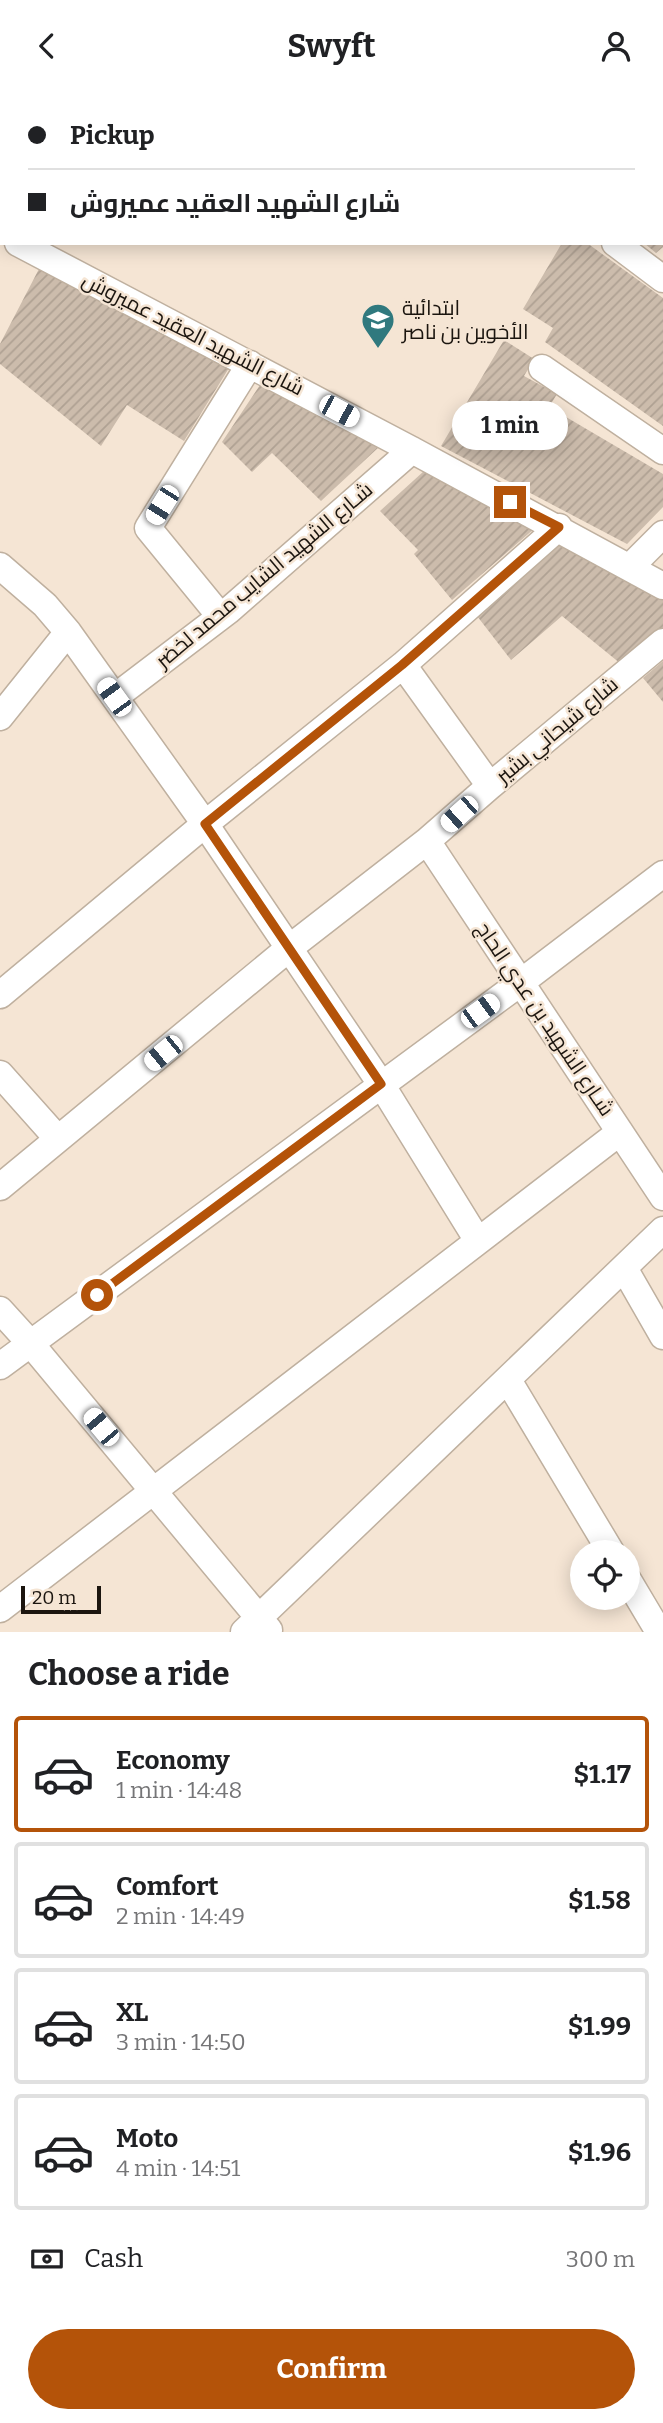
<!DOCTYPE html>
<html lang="en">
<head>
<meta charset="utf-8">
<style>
	:root { --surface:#fff; --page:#f6f6f6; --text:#202124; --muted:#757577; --line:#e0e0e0; --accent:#b45309 }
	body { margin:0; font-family:Bitter,Cairo,serif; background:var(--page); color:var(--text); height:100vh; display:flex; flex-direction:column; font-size:26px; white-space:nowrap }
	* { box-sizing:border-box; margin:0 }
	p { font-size:23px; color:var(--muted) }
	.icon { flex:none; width:38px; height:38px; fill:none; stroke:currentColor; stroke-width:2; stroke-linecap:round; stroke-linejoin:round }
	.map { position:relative; height:1541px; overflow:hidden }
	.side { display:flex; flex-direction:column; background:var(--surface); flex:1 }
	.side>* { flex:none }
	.hud { position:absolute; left:0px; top:0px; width:663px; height:154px; box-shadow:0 4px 18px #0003; display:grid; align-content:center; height:154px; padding:0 28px; background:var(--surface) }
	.controls { position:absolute; left:570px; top:1449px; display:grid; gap:14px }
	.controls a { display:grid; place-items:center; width:70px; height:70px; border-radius:50%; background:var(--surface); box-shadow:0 4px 18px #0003; font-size:35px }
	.scale { position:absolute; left:21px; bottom:18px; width:80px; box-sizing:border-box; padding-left:7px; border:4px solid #1b150f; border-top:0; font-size:19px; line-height:24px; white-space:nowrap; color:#1b150f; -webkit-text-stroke:5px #f5e5d4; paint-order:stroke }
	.end { position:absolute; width:32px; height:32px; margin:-16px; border:9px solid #b45309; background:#fff; box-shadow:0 0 0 4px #fff }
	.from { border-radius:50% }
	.bubble { position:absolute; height:49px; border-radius:24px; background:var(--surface); box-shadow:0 4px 18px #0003; font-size:23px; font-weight:700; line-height:49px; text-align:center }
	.car { position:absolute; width:21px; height:42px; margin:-21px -10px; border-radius:9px; box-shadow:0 0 5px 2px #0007; background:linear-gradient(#fff 24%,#345 0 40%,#fff 0 76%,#345 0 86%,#fff 0) }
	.hud b { display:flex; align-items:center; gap:24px; height:66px; font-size:26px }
	.hud b+b { border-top:2px solid var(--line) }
	.hud i { width:18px; height:18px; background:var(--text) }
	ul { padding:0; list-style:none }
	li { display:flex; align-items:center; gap:21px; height:116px; margin:0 14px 10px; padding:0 14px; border:4px solid var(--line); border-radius:7px }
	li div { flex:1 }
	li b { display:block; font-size:26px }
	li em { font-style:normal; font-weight:700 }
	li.selected { border-color:var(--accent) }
	li>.icon { width:63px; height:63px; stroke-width:1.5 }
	h2 { padding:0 28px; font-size:32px; line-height:84px }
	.pay { display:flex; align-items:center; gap:18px; height:77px; padding:0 28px; font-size:26px }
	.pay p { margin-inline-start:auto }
	.button { display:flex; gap:14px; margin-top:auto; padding:14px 28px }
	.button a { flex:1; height:80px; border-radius:42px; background:var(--accent); color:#fff; font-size:28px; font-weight:700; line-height:80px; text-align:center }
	header { display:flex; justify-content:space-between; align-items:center; height:91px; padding:0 28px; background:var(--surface); font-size:32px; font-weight:700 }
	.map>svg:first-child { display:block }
</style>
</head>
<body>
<header><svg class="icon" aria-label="back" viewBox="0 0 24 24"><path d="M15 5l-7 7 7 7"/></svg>Swyft<svg class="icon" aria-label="person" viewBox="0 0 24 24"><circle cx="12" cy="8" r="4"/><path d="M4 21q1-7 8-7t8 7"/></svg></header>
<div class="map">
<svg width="663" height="1541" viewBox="0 0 663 1541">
	<defs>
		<pattern id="building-hatch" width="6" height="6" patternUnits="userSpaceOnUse" patternTransform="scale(1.75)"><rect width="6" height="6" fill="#ccbcac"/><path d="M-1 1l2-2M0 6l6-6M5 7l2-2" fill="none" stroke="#afa193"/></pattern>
	</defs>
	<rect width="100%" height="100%" fill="#f5e5d4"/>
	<path fill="url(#building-hatch)" d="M562 152H587L663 207V335L545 251 553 237 523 218Z
		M644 152H663V156L656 162Z
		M40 176 229 277 184 350 127 314 101 355 0 273V253Z
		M504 249 534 268 524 285 557 303 549 316 663 383V416L627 453 441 355Z
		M260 294 321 327 379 356 321 410 272 362 252 381 222 351Z
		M424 380 535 437 452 509 414 463 418 459 380 420Z
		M562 452 663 509V539L621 573 562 525 511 569 477 525Z
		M663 570V611L643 587Z"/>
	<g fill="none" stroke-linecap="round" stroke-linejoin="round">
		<defs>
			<path id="minor" d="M397 0 404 2
				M18 152 412 359 663 495
				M615 152 663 188
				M542 277 663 360
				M0 475 45 514 68 541 205 733 381 993 478 1150
				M630 476 663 443
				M220 525 148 437 250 273
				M403 574 490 695
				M115 606 228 520 412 359
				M0 626 68 541
				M427 750 663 1106
				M0 904 205 733 403 574 559 436
				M0 983 58 1048
				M0 1096 288 858 427 750 490 695 663 551
				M624 1177 663 1245
				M0 1219 31 1253 269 1539
				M0 1275 520 892 663 783
				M508 1289 611 1461
				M628 1489 659 1541
				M0 1518 620 1041
				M244 1541 663 1139"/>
		</defs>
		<use href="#minor" stroke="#bfb09f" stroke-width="29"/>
		<use href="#minor" stroke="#fff" stroke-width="26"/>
	</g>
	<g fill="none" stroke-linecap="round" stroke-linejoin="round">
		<path stroke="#b45309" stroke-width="9" d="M97 1204 381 993 205 733 402 574 559 436 510 411"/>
	</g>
	<defs>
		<symbol id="school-pin" viewBox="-11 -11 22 30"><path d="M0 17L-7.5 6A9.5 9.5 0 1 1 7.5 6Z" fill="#30797e" stroke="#f5e5d4"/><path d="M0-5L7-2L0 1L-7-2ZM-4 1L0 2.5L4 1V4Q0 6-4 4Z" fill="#fff"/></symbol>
	</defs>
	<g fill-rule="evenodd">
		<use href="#school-pin" x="359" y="210" width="38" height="52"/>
	</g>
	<g text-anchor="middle" stroke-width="5" stroke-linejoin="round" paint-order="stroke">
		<g font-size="21" fill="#1b150f" stroke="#f5e5d4" text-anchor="start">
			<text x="402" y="224">ابتدائية<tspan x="402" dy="24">الأخوين بن ناصر</tspan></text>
		</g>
		<g font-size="21" fill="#1b150f" stroke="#f5e5d4">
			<text transform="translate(193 243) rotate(27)" y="7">شارع الشهيد العقيد عميروش</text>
			<text transform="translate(264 484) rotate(-40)" y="7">شـارع الشهيد الشايب محمد لخضر</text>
			<text transform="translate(557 639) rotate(-40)" y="7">شارع شيحاني بشير</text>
			<text transform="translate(545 928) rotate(56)" y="7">شـارع الشهيد بن عدي الحاج</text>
		</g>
	</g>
</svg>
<div class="controls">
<a><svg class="icon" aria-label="locate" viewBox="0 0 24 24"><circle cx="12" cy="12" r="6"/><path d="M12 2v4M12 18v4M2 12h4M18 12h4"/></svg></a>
</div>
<div class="scale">20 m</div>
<i class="end from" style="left:97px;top:1204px"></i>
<i class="end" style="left:510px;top:411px"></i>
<div class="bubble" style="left:452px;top:310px;width:116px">1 min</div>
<i class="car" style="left:339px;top:320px;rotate:118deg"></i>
<i class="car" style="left:162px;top:414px;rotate:212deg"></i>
<i class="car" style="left:114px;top:606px;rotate:324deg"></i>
<i class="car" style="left:459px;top:723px;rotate:228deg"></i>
<i class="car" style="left:480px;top:920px;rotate:54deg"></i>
<i class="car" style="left:163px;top:962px;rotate:231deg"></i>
<i class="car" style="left:101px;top:1336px;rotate:320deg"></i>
<div class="hud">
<b><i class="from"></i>Pickup</b>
<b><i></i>شارع الشهيد العقيد عميروش</b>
</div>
</div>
<section class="side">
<h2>Choose a ride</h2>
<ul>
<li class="selected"><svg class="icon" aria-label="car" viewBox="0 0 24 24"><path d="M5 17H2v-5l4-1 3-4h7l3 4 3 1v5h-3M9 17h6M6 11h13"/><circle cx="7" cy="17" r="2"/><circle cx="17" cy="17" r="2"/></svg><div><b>Economy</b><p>1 min · 14:48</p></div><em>$1.17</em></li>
<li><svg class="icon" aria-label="car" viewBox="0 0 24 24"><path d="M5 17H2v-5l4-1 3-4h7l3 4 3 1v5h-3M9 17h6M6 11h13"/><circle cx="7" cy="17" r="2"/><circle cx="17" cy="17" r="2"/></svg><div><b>Comfort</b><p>2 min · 14:49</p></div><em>$1.58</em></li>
<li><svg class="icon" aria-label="car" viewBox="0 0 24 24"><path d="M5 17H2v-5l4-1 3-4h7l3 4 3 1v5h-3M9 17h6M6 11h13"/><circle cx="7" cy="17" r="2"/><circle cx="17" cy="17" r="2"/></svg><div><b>XL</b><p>3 min · 14:50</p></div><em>$1.99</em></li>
<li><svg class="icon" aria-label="car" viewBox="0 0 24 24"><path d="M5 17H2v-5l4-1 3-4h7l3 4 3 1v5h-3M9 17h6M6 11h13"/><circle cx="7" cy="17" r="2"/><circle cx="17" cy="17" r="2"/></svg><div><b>Moto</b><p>4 min · 14:51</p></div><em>$1.96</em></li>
</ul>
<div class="pay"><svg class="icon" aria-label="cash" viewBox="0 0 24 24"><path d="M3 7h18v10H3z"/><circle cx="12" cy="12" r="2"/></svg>Cash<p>300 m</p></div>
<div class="button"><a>Confirm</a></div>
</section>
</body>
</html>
